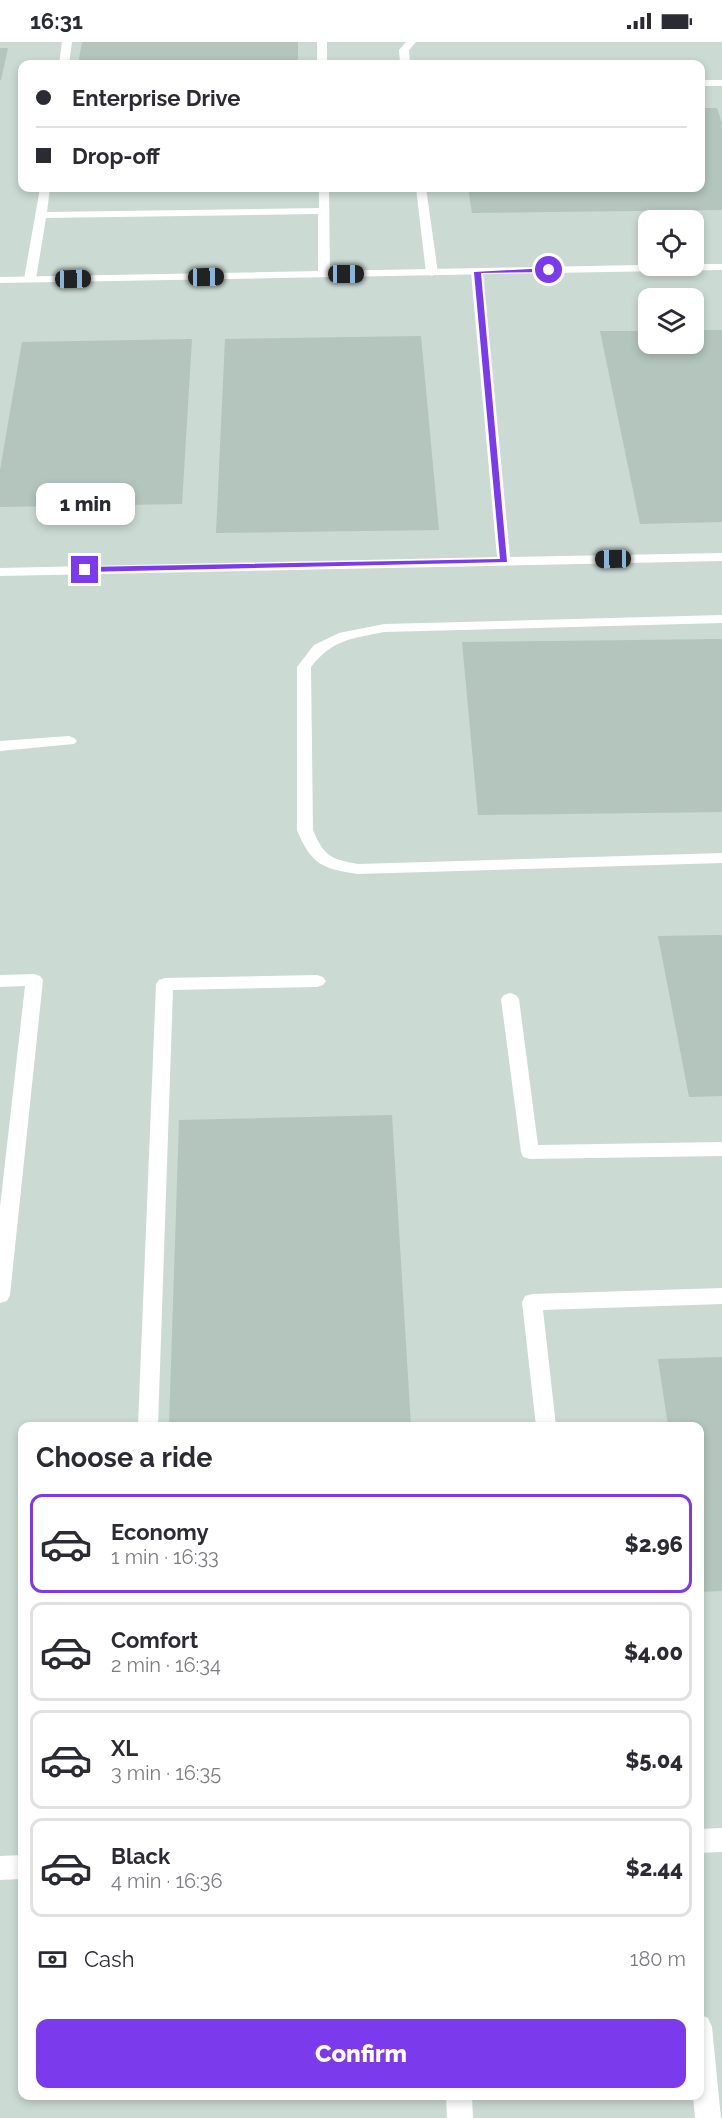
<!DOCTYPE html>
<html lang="en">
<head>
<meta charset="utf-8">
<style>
	:root { --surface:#fff; --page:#f2f2f3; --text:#2b2b33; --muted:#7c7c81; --line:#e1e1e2; --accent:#7c3aed }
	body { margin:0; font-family:Raleway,sans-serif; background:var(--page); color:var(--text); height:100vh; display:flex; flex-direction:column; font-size:22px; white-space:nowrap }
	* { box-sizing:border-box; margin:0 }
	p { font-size:20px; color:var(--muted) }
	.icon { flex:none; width:33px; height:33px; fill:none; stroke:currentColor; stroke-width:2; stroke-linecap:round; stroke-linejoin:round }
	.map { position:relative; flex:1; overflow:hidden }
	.drawer { position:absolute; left:18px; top:1380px; width:686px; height:678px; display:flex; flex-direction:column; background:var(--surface); border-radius:12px; box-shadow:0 3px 9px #0003 }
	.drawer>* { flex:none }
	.guide { position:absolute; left:18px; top:18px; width:687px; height:132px; border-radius:12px; box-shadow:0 3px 9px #0003; display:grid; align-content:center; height:132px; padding:0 18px; background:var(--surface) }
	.tools { position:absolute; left:638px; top:168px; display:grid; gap:12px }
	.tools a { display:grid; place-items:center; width:66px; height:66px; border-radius:12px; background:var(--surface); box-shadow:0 3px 9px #0003; font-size:30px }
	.end { position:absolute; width:27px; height:27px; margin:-14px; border:8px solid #7c3aed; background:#fff; box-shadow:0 0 0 3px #fff }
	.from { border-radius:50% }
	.bubble { position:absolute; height:42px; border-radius:12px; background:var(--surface); box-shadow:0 3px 9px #0003; font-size:20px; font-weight:800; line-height:42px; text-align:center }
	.car { position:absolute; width:18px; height:36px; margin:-18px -9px; border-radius:8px; box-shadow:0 0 4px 2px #0007; background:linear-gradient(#222 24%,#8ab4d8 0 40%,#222 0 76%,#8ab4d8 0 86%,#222 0) }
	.guide b { display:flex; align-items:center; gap:21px; height:57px; font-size:22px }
	.guide b+b { border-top:2px solid var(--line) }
	.guide i { width:15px; height:15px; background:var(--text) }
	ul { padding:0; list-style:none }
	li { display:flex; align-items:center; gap:18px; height:99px; margin:0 12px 9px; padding:0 6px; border:3px solid var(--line); border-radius:12px }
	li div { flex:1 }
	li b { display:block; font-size:22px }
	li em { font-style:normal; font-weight:800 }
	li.on { border-color:var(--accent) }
	li>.icon { width:54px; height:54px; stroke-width:1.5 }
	h2 { padding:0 18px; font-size:27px; line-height:72px }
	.pay { display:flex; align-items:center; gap:15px; height:66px; padding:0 18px; font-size:22px }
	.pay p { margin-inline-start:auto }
	.primary-button { display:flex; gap:12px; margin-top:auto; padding:12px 18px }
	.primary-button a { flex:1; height:69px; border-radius:12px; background:var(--accent); color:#fff; font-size:24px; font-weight:800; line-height:69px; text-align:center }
	.status { display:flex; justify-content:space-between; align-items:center; height:42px; padding:0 30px; background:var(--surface); direction:ltr }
	.status svg { height:16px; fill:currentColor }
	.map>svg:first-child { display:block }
</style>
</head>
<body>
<div class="status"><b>16:31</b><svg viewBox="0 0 49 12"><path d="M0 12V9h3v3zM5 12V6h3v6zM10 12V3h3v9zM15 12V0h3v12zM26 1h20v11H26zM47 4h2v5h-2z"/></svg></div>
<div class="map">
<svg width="722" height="2076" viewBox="0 0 722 2076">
	<rect width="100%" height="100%" fill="#ddebe4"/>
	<path fill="#cbdad3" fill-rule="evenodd" d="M0 0H722V2076H0ZM22 22H700V146H22ZM648 178H693V224H648ZM648 256H693V302H648ZM22 1384H699V2054H22Z"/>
	<path fill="#b3c5bd" d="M82 0H298V22H78Z
		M0 6H8L1 38H0Z
		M700 66H717L722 81V168L472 171 468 146H700Z
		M693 288H722V480L640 482 600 289H648V302H693Z
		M421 294 439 488 216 491 225 297Z
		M192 297 182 462 0 465V428L22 300Z
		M722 597V770L478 773 462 600Z
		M722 893V1054L689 1055 658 894Z
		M392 1073 411 1384H169L179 1078Z
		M722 1315V1549L699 1550V1384H668L658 1317Z"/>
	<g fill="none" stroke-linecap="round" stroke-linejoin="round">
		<path fill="#fff" fill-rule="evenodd" d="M62 0H72L69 22H59Z
			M317 0H327V22H317Z
			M406 0H416L409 8 410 22H400L399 8Z
			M700 38H722V44H700Z
			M40 146H50L47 170 319 166V146H329L330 232 324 235 318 232V172L46 176 36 237 30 240 26 239 24 237Z
			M416 146H426L438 231 432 234 426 231Z
			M477 227 483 230 510 515 722 511V519L0 534V526L497 515 471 230Z
			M722 573V581L384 590C351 597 333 597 311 625L313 788C324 814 330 817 358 822L722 811V821L358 832C322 827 311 822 297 788V625L314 603 339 591 384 582Z
			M69 694 74 696 77 699 74 702 0 709V699Z
			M34 932 40 934 43 938 10 1253 7 1259 0 1261V1165L25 944 0 945V933Z
			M317 933 323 935 326 939 323 943 317 945 173 948 158 1384H138L156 942 159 938 165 936Z
			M510 951 516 953 519 957 538 1103 722 1100V1114L530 1117 523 1115 521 1110 501 957 504 953Z
			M722 1246V1262L543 1268 556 1384H536L522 1260 525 1254 532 1252Z
			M699 1972 708 1976 712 1985 721 2076H695L693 2054H699Z
			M446 2054H472L473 2076H447Z"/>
		<path fill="#fff" fill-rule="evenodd" d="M693 222H722V228L0 241V235Z
			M722 1786V1810L699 1811V1787Z
			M22 1813V1837L0 1838V1814Z"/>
	</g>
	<path fill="#7c3aed" d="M549 226 551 230 481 231 507 520 85 530 81 528 85 525 500 517 474 230Z"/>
</svg>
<div class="tools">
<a><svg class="icon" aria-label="locate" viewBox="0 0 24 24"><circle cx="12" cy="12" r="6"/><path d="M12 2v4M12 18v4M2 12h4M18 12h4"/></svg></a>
<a><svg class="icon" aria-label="layers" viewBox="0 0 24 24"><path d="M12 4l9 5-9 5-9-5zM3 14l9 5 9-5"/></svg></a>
</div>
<i class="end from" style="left:549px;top:228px"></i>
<i class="end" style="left:85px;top:528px"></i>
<div class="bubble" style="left:36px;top:441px;width:99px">1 min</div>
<i class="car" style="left:346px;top:232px;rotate:90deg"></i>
<i class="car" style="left:206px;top:235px;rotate:89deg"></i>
<i class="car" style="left:73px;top:237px;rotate:89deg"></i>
<i class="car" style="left:613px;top:517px;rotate:269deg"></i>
<div class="guide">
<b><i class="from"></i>Enterprise Drive</b>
<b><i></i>Drop-off</b>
</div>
<section class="drawer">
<h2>Choose a ride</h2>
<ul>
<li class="on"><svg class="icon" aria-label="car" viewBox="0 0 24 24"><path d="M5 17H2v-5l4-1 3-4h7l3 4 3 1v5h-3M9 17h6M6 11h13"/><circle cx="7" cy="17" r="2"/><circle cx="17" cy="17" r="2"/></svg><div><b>Economy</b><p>1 min · 16:33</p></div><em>$2.96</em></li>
<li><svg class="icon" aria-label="car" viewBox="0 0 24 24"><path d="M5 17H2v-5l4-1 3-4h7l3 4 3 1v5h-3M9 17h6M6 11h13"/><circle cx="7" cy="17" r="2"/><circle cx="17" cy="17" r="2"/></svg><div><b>Comfort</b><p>2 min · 16:34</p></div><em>$4.00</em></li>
<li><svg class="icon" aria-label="car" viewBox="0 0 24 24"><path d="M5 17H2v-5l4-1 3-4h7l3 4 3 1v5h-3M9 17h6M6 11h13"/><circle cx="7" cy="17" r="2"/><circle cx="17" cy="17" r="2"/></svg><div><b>XL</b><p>3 min · 16:35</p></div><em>$5.04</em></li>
<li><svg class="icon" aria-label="car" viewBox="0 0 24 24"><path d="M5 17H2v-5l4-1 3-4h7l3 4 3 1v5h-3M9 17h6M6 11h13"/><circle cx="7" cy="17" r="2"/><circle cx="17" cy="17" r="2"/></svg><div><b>Black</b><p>4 min · 16:36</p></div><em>$2.44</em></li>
</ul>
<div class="pay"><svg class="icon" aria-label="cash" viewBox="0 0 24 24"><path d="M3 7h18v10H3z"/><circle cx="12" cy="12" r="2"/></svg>Cash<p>180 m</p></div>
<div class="primary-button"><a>Confirm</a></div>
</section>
</div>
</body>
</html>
